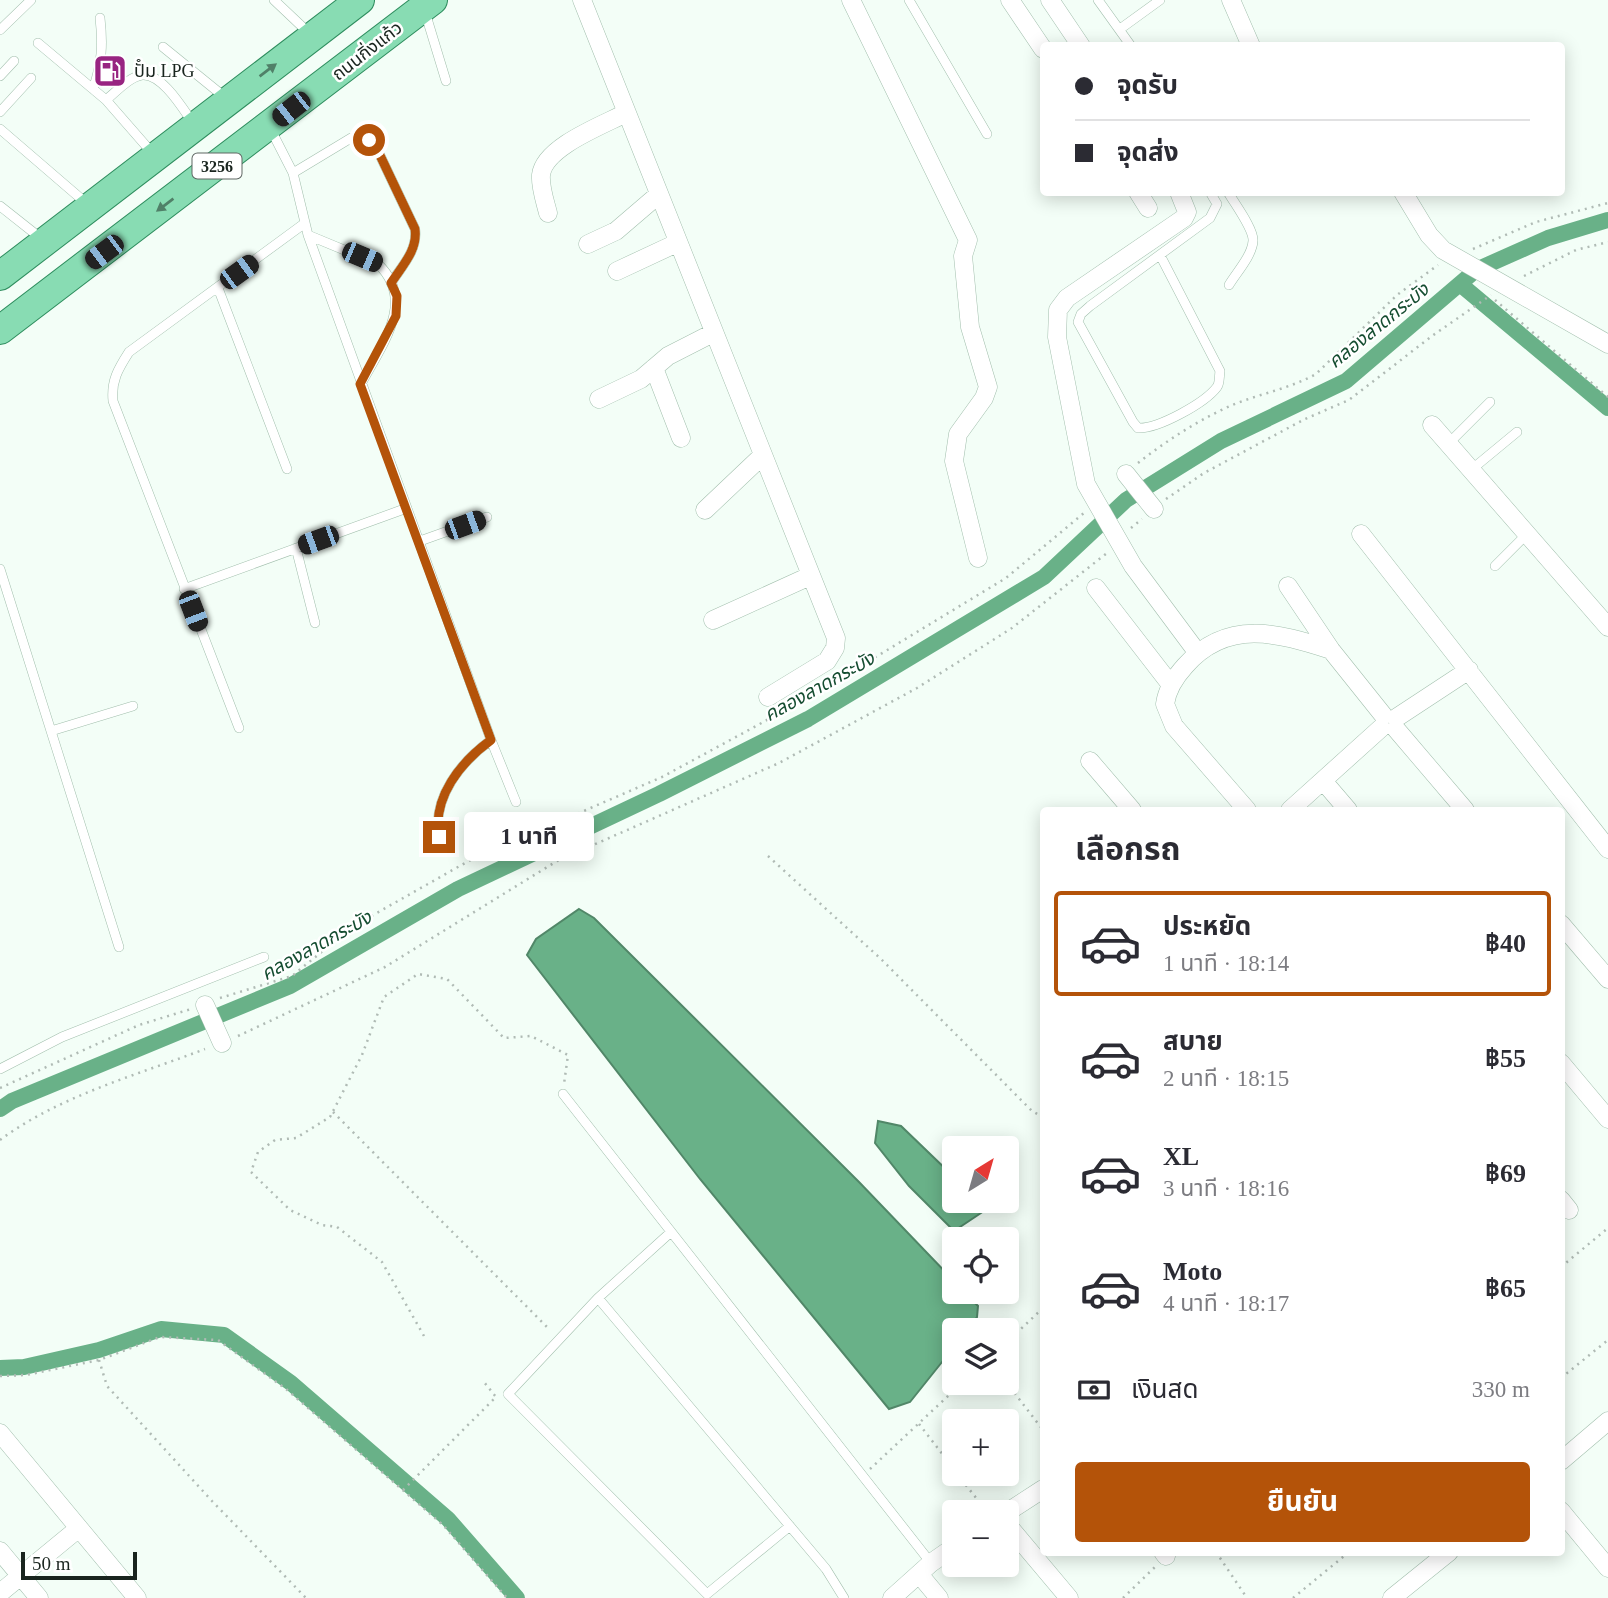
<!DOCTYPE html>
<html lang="th">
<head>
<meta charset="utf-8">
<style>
	:root { --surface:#fff; --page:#f2f2f3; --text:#2b2b33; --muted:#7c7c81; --line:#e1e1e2; --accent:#b45309 }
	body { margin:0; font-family:"Times New Roman","Noto Sans Thai",serif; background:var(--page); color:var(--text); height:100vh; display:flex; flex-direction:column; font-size:26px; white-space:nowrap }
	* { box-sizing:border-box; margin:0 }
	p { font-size:23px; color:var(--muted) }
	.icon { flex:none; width:38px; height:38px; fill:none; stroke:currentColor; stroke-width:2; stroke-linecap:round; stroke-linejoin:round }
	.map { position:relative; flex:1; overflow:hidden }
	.drawer { position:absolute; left:1040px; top:807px; width:525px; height:749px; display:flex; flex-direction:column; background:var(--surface); border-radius:7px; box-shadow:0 4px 18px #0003 }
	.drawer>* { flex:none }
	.top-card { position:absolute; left:1040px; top:42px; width:525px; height:154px; border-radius:7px; box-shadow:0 4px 18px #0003; display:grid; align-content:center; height:154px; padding:0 35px; background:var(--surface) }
	.needle { width:46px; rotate:37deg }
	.tools { position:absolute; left:942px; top:1136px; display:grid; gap:14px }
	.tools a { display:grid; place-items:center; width:77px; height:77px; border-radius:7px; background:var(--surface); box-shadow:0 4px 18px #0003; font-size:35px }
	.scale { position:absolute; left:21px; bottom:18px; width:116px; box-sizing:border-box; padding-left:7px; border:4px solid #19241e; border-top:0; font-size:19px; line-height:24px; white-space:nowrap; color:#19241e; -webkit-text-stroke:5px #fff; paint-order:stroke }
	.end { position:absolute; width:32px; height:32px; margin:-16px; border:9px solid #b45309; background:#fff; box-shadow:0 0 0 4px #fff }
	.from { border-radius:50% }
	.bubble { position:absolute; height:49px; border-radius:7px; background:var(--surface); box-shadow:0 4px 18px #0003; font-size:23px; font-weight:700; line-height:49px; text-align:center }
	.car { position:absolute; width:21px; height:42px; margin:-21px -10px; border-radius:9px; box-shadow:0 0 5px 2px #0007; background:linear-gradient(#222 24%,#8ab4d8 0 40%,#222 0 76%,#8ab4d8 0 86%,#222 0) }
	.top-card b { display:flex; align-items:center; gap:24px; height:66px; font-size:26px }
	.top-card b+b { border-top:2px solid var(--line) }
	.top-card i { width:18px; height:18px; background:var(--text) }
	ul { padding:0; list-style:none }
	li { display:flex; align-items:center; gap:21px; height:105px; margin:0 14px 10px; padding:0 21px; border:4px solid transparent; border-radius:7px }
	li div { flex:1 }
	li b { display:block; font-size:26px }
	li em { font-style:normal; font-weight:700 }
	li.selected { border-color:var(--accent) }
	li>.icon { width:63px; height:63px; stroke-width:1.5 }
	h2 { padding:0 35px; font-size:32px; line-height:84px }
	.pay { display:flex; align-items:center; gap:18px; height:77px; padding:0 35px; font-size:26px }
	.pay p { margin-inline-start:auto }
	.cta { display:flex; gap:14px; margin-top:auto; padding:14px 35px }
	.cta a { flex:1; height:80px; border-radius:7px; background:var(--accent); color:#fff; font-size:28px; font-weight:700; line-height:80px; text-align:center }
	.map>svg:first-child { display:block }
</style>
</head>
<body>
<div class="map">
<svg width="1608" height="1598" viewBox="0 0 1608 1598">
	<rect width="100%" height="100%" fill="#f3fef7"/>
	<path fill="#69b188" stroke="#518768" stroke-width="2" d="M579 909 594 918 859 1182 954 1281V1292H964L978 1306 977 1317 967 1330H954V1347L910 1402 889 1409 700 1179 527 955 536 939Z
		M878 1121 901 1126 954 1177V1200L978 1201 987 1209 954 1231 909 1186 875 1143Z"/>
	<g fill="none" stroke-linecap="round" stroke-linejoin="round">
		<path stroke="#69b188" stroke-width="16" d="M1460 284 1608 408
			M0 1109 12 1101 290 986 458 889 659 794 808 719 1044 577 1126 500 1221 441 1346 381 1476 270 1548 238 1608 220
			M0 1368 24 1367 99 1350 161 1329 224 1335 291 1383 448 1519 517 1598"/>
		<defs>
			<path id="lane" d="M274 0 311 35
				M909 0 987 134
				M1098 0 1131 46
				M425 12 446 81
				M1120 29 1160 0
				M0 30 31 0
				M38 43 106 100 154 155
				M163 47 227 99
				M0 76 14 61
				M93 89C102 64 103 44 100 18
				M106 100C116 92 129 77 142 75 162 73 183 109 193 123
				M0 112 31 78
				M270 128 293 173 308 235 491 740 516 802
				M0 129 86 203
				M293 173 351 138C364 136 369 140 377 149L415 229C418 250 402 266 391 283
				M1228 192C1234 203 1254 229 1253 241 1252 256 1236 273 1229 285
				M0 206 43 240
				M308 235 378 264C417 301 381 346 361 384
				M1160 255 1220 371C1219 377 1220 383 1217 387 1205 403 1158 429 1138 428L1133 422 1078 322 1081 314 1090 306 1210 218 1217 204 1210 192
				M218 288 287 469
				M1448 444 1490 402
				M1471 470 1517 432
				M420 541 487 517
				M296 548 315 623
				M1495 566 1527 534
				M0 569 119 947
				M184 589 407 508
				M239 728 113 401C111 381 118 369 129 352L305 223
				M51 731 133 706
				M439 837C432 797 461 762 491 740
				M0 1069 62 1037 264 957
				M563 1094 931 1563
				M598 1298 671 1232
				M790 1526 707 1594 508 1394 598 1298 826 1569 844 1598"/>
			<path id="street" d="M582 0 836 638 835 648 827 661 768 697
				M851 0 968 240 963 256 970 327 988 387 984 398 958 434 954 461 978 558
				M1010 0 1043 49
				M1050 0 1081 46
				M1231 0 1251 46
				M1138 192 1148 208
				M1179 192 1187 212 1184 218 1067 298 1058 310 1057 337 1086 484 1133 566 1197 652
				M1403 192 1429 235 1443 250 1608 344
				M548 213C545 201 540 187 541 175 544 147 603 125 626 113
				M588 244 616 231 658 195
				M617 271 677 243
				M654 368 681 438
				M599 399 641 379 668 356 713 333
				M1432 425 1608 627
				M1126 474 1154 509
				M705 510 762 456
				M1361 534 1608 849
				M1288 586 1331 650 1383 715
				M1096 588 1171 685
				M713 620 810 576
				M1396 718 1469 670
				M1396 729 1465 810
				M1090 761 1132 810
				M1324 782 1348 810
				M1247 810 1174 726 1165 704C1167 690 1175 677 1185 666 1227 618 1278 633 1331 650
				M1290 810 1381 728
				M1561 924 1608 979
				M205 1005 222 1043
				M1561 1063 1608 1119
				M1561 1200 1569 1210
				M0 1433 137 1598
				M1561 1461 1608 1421
				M1561 1511 1608 1568
				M1006 1513 1043 1489
				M1006 1523 1069 1598
				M0 1551 39 1598
				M1163 1552 1166 1556
				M919 1574 939 1598
				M0 1593 79 1528
				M892 1598 931 1563 954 1547
				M1392 1598 1449 1552"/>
			<path id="primary" d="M0 276 360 0
				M0 330 433 0"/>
		</defs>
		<use href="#lane" stroke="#a2bfad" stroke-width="10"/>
		<use href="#street" stroke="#a2bfad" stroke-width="19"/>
		<use href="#primary" stroke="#2e8d5e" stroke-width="30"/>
		<path stroke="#b0bbb5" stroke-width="2.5" stroke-dasharray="2 5" stroke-linecap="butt" d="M1473 249 1536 222 1608 203
			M1524 276 1576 250 1608 242
			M1495 300 1608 397
			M1138 463C1166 441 1197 421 1230 406 1258 394 1289 389 1316 374L1397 295 1438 265
			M1166 499 1204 473 1305 419 1349 400 1432 336 1491 295
			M1131 528 1142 519
			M768 856 881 959 1032 1111 1043 1117
			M220 998 292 976 352 927 465 863 515 837 563 820 662 777 758 725 846 675 1006 578 1084 513
			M238 1036 385 967 557 861 779 763 917 688 1012 628 1107 553
			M0 1088 139 1025 191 1009
			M333 1112 549 1329
			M0 1140C59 1096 137 1075 205 1049
			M1561 1267 1608 1228
			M424 1336 382 1262 337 1227 322 1225 290 1210 251 1172 258 1152 275 1140 296 1138 330 1117 362 1055 384 997 418 974 447 979 504 1038 531 1036 568 1055 564 1084
			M1006 1343 1043 1308
			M99 1360 107 1386 212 1501 306 1598
			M0 1376 26 1375 99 1360 160 1337 218 1340 286 1389 443 1525 507 1598
			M1561 1378 1608 1340
			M1006 1382 1043 1430
			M919 1424 954 1469
			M870 1469 963 1382
			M957 1474 981 1504
			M403 1490 496 1397 484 1382
			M1216 1552 1247 1598
			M1123 1598 1156 1566
			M1293 1598 1349 1552"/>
		<use href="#lane" stroke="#fff" stroke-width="9"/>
		<use href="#street" stroke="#fff" stroke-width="18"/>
		<use href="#primary" stroke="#88dcb3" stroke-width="28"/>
	</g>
	<defs><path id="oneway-solid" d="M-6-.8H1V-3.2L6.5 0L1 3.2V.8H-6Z" transform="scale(1.75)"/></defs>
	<g fill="#508068">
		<use href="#oneway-solid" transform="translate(268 70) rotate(-37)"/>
		<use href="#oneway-solid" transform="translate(165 205) rotate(143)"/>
	</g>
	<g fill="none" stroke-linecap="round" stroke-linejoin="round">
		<path stroke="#b45309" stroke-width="9" d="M369 140 377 149 415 229C418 250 402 266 391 283L397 296 396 316 360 384 491 740C461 762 432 797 439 837"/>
	</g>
	<defs>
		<symbol id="fuel-square" viewBox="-11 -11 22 22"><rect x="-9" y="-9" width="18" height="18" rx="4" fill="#982481" stroke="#fff"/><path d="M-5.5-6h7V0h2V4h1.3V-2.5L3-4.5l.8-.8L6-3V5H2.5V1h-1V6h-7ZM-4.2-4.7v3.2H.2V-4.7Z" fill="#fff"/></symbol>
	</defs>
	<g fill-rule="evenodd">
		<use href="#fuel-square" x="91" y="52" width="38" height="38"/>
	</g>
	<g text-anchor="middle" stroke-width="5" stroke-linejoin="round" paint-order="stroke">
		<rect fill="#fff" stroke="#5e6662" stroke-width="2" x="192.5" y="153.5" width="49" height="25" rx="5"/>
		<g font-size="16" font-weight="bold" fill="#19241e">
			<text x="217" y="172">3256</text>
		</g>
		<g font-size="18" fill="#19241e" stroke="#fff">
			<text transform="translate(367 51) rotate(-38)" y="6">ถนนกิ่งแก้ว</text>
		</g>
		<g font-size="18" fill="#19241e" stroke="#fff" text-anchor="start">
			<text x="134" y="77">ปัํม LPG</text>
		</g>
		<g font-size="19" font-style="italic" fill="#154d31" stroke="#fff">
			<text transform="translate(1378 325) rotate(-39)" y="7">คลองลาดกระบัง</text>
			<text transform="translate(819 686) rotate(-29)" y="7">คลองลาดกระบัง</text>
			<text transform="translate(316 945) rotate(-29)" y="7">คลองลาดกระบัง</text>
		</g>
	</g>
</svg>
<div class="tools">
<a><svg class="needle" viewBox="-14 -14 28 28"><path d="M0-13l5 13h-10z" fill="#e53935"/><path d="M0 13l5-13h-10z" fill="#7c7c81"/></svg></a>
<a><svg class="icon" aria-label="locate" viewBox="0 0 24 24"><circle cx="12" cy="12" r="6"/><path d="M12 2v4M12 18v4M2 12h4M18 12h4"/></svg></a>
<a><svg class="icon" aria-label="layers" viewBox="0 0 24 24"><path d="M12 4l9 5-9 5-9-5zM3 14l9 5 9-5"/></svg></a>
<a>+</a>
<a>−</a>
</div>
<div class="scale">50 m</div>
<i class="end from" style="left:369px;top:140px"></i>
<i class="end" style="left:439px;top:837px"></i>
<div class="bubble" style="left:464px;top:812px;width:130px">1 นาที</div>
<i class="car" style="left:291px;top:109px;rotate:232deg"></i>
<i class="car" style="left:104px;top:252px;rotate:233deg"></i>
<i class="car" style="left:362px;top:257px;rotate:113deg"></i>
<i class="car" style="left:239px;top:272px;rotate:54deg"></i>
<i class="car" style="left:465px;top:525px;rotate:70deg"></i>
<i class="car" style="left:318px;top:540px;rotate:250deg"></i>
<i class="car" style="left:193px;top:611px;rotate:159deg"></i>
<div class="top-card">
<b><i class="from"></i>จุดรับ</b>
<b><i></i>จุดส่ง</b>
</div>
<section class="drawer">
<h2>เลือกรถ</h2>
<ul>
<li class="selected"><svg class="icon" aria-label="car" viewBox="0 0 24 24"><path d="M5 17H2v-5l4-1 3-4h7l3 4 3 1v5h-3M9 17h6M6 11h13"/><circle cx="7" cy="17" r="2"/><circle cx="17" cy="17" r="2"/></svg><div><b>ประหยัด</b><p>1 นาที · 18:14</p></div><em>฿40</em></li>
<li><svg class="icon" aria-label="car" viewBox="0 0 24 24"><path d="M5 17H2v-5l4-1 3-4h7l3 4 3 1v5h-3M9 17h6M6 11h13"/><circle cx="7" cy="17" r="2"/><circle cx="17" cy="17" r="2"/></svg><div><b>สบาย</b><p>2 นาที · 18:15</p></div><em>฿55</em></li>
<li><svg class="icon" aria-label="car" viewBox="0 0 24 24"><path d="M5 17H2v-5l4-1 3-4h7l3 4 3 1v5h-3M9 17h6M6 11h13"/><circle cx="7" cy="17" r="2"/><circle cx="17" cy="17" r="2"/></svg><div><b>XL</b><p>3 นาที · 18:16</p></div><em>฿69</em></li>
<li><svg class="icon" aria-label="car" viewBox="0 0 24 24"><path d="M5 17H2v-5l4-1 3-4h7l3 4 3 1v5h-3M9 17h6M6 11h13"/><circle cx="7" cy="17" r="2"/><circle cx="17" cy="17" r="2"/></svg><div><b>Moto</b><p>4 นาที · 18:17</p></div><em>฿65</em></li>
</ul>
<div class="pay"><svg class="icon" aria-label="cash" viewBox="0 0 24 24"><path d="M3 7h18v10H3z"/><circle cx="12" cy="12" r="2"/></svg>เงินสด<p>330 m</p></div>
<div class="cta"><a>ยืนยัน</a></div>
</section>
</div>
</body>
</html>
